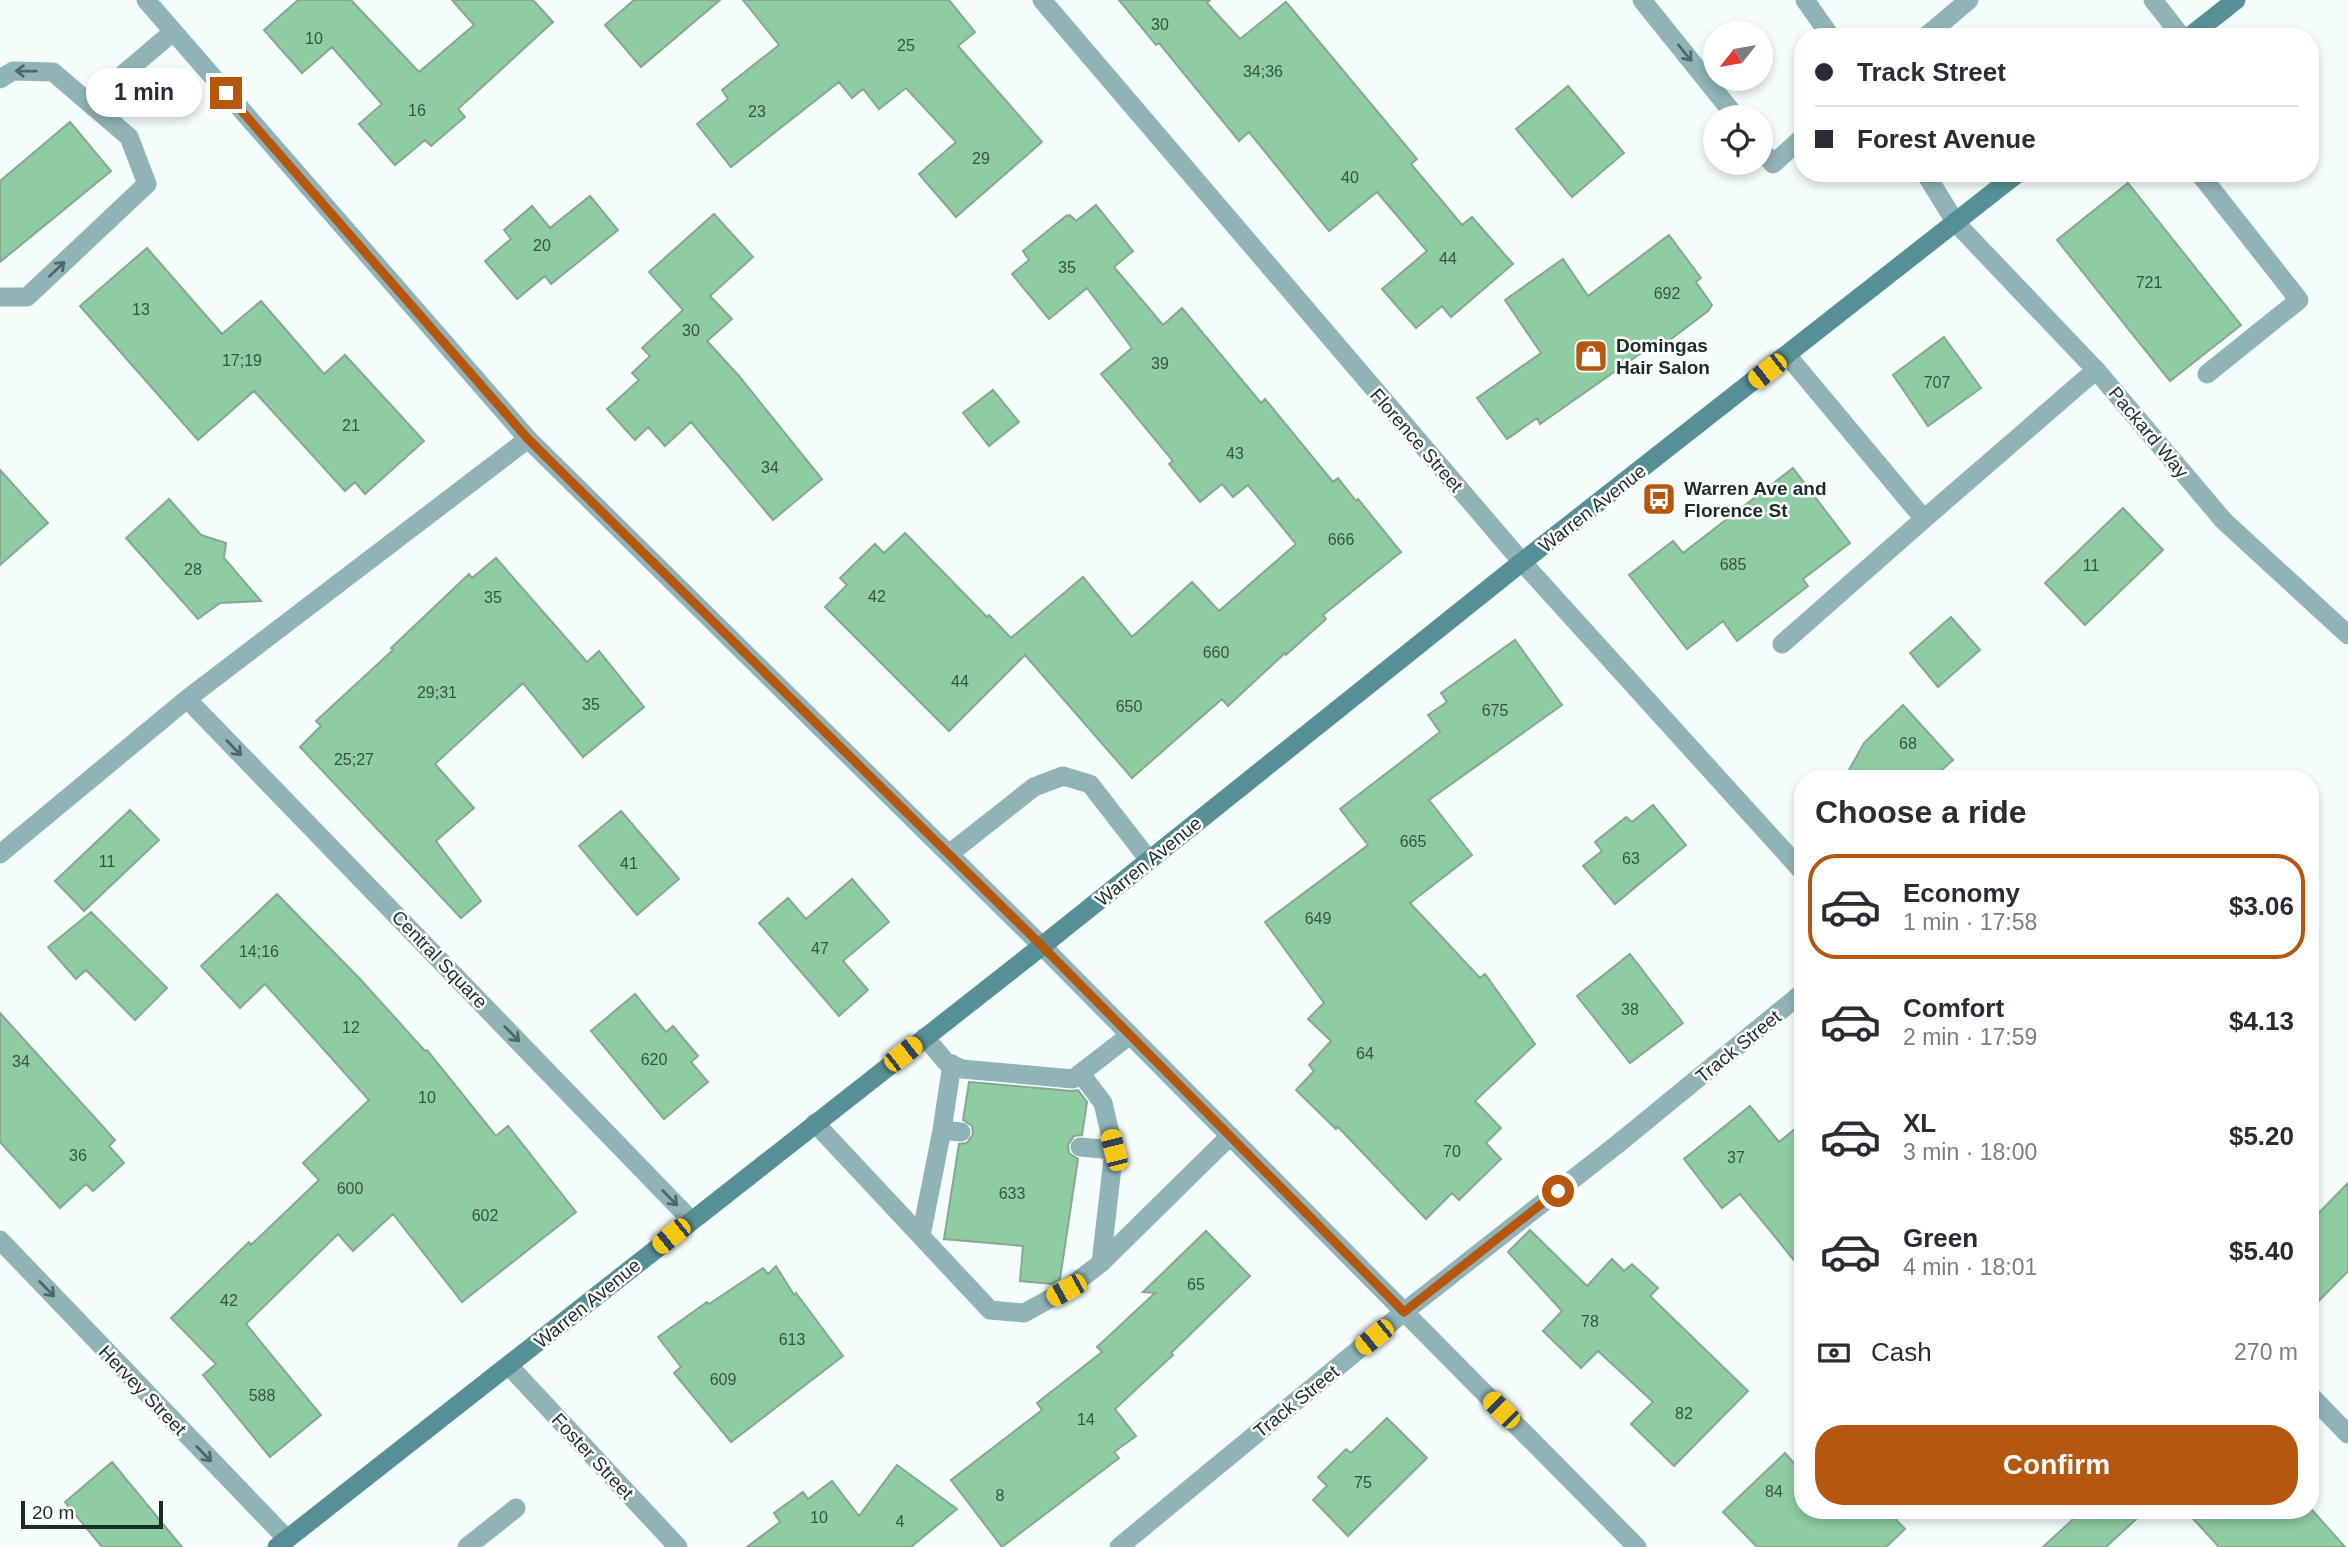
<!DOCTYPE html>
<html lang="en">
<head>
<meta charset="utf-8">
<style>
	:root { --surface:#fff; --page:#f7f7f7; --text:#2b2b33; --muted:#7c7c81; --line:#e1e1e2; --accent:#b6570f }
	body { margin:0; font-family:Arial,sans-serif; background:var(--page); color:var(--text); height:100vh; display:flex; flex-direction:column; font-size:26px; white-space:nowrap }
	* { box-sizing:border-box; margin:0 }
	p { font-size:23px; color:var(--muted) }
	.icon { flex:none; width:38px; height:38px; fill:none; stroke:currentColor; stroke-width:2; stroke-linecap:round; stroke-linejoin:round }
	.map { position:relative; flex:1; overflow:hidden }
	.drawer { position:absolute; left:1794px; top:770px; width:525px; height:749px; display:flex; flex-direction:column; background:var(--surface); border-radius:28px; box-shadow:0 4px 10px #0003 }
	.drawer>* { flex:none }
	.hud { position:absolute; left:1794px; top:28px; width:525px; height:154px; border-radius:28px; box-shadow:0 4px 10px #0003; display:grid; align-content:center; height:154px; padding:0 21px; background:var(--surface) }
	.needle { width:46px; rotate:239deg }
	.tools { position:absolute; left:1703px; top:21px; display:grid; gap:14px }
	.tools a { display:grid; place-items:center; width:70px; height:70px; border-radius:50%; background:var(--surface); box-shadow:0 4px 10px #0003; font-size:35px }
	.scale { position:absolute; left:21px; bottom:18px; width:142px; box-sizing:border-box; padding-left:7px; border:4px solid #1b2d29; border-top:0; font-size:19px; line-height:24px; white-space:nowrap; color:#1b2d29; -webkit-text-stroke:5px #fff; paint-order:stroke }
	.end { position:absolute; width:32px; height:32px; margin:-16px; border:9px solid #b6570f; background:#fff; box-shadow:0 0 0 4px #fff }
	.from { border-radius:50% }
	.bubble { position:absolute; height:49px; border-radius:24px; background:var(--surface); box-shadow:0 4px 10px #0003; font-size:23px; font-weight:700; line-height:49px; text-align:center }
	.car { position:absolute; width:21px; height:42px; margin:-21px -10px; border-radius:9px; box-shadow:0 0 5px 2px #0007; background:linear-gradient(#f5c518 24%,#345 0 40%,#f5c518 0 76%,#345 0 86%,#f5c518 0) }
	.hud b { display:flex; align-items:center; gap:24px; height:66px; font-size:26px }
	.hud b+b { border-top:2px solid var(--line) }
	.hud i { width:18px; height:18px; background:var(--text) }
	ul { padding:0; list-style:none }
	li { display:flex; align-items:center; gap:21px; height:105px; margin:0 14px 10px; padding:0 7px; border:4px solid transparent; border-radius:28px }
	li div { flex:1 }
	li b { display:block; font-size:26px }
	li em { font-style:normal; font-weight:700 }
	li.current { border-color:var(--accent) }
	li>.icon { width:63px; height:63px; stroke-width:1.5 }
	h2 { padding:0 21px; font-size:32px; line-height:84px }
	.pay { display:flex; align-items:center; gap:18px; height:77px; padding:0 21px; font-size:26px }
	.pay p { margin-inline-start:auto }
	.cta { display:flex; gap:14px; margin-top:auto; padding:14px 21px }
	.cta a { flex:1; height:80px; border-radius:28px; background:var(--accent); color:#fff; font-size:28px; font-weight:700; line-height:80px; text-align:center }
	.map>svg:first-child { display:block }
</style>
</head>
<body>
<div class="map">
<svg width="2348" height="1547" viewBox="0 0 2348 1547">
	<rect width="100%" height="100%" fill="#f4fdfb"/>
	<path fill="#8ecca1" stroke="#87a790" stroke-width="2" d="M298 0H351L419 72 474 25 452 0H533L553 22 458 109 465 117 431 146 425 140 395 165 359 124 382 104 332 47 302 73 264 30Z
		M634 0H720L641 67 605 25Z
		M743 0H949L975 32 958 46 1042 142 956 217 919 174 956 142 906 88 879 109 863 89 852 98 839 82 731 167 697 124 728 99 722 90 779 45Z
		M1119 0H1210L1207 3 1240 39 1286 2 1417 159 1411 164 1462 225 1472 217 1513 264 1451 317 1442 306 1416 328 1382 289 1427 251 1377 192 1329 231 1249 132 1239 141 1159 43 1156 45Z
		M1568 86 1624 153 1572 197 1516 129Z
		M70 122 111 171 0 262V181Z
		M2128 183 2241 325 2170 381 2057 240Z
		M590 196 618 230 551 284 545 276 517 299 485 261 511 239 504 230 532 206 550 228Z
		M1096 205 1133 251 1114 267 1163 325 1182 308 1261 403 1265 399 1333 482 1338 478 1356 501 1358 499 1401 552 1323 615 1326 619 1286 655 1285 653 1228 706 1222 699 1132 778 1025 655 949 731 825 607 847 585 840 578 875 544 884 553 905 533 987 617 989 615 1011 638 1083 577 1132 637 1192 582 1219 611 1296 544 1248 485 1233 497 1222 484 1200 502 1169 464 1173 461 1101 374 1132 348 1087 288 1049 319 1012 274 1029 260 1023 251 1066 216 1070 215 1076 221Z
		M714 214 753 257 710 296 732 319 707 341 739 376 822 479 773 520 691 422 665 446 648 427 635 440 607 409 639 380 632 373 650 356 642 348 683 310 649 272Z
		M1669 235 1701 278 1696 282 1712 305 1708 311 1667 342 1664 337 1540 424 1537 418 1507 439 1477 398 1541 353 1505 300 1563 259 1588 296Z
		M147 248 222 334 261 301 324 374 345 355 424 441 365 494 355 482 345 491 254 391 198 440 80 306Z
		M1944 337 1981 388 1928 426 1893 375Z
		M993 390 1019 422 989 446 963 413Z
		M1793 468 1850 543 1803 579 1808 586 1737 641 1723 621 1687 649 1629 575 1673 541 1683 553Z
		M0 470 48 523 0 565Z
		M169 499 201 535 226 543 224 558 261 601 220 603 198 619 126 538Z
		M2123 508 2163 550 2085 625 2045 583Z
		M496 558 587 662 599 651 644 707 583 757 523 683 435 764 474 808 436 841 481 901 461 918 300 747 321 726 316 721 393 650 391 648 469 574 472 578Z
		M1951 617 1980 650 1938 687 1910 653Z
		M1515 640 1562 705 1429 800 1472 855 1410 903 1480 978 1485 974 1535 1044 1475 1101 1501 1128 1486 1143 1501 1159 1459 1200 1452 1193 1426 1219 1338 1127 1336 1129 1296 1090 1314 1071 1309 1065 1331 1041 1308 1019 1324 1003 1265 922 1368 845 1340 809 1440 732 1428 715 1447 702 1441 693Z
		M1903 705 1953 760 1932 779H1844L1864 743Z
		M1653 805 1686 845 1615 904 1583 866 1602 851 1595 842 1626 817 1632 822Z
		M130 810 159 840 84 911 55 881Z
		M621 811 679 879 637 915 579 846Z
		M852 879 889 922 843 961 868 990 839 1016 759 923 788 898 806 919Z
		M277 894 361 980 425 1051 427 1050 496 1136 508 1126 576 1212 462 1302 393 1214 353 1251 338 1234 246 1324 321 1415 270 1457 203 1375 216 1364 171 1318 249 1242 251 1245 319 1180 303 1163 369 1100 265 984 240 1008 201 966Z
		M91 912 167 988 135 1020 86 970 76 979 48 947Z
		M1630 954 1683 1023 1630 1063 1577 996Z
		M635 994 666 1032 673 1026 698 1056 691 1062 708 1082 664 1119 591 1031Z
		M0 1013 115 1140 109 1146 124 1163 93 1191 86 1184 60 1208 0 1142Z
		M969 1082 1072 1091 1078 1090 1087 1102 1082 1135 1074 1136 1068 1145 1069 1153 1078 1159 1060 1279 1052 1284 1020 1281 1023 1246 944 1239 959 1144 967 1143 973 1134 972 1126 963 1120Z
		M1750 1106 1779 1142 1802 1123V1270L1740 1194 1722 1208 1684 1159Z
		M2348 1183V1271L2310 1310V1222Z
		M1530 1230 1587 1286 1612 1259 1624 1271 1632 1264 1658 1288 1650 1296 1748 1391 1674 1466 1631 1424 1653 1402 1598 1351 1581 1368 1543 1331 1562 1311 1508 1252Z
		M1206 1231 1250 1276 1171 1353 1173 1355 1115 1409 1136 1436 1114 1452 1119 1458 1002 1547 951 1480 1042 1410 1037 1403 1102 1352 1097 1347 1155 1293 1143 1292Z
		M776 1266 794 1295 796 1293 843 1356 731 1442 674 1373 681 1367 658 1337 707 1302 709 1304 763 1268 768 1274Z
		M1387 1418 1427 1458 1348 1536 1313 1500 1327 1486 1318 1477 1346 1449 1351 1453Z
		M1785 1453 1802 1472V1510H1887L1905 1529 1886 1547H1757L1723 1512Z
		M112 1462 182 1547H102L65 1502Z
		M897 1465 957 1509 911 1547H747L780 1522 774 1513 803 1492 808 1499 832 1481 859 1516Z
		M2083 1510H2146L2106 1547H2043Z
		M2185 1510H2312L2345 1547H2219Z"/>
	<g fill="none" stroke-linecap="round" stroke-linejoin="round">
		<path stroke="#8fb3b7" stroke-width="19" d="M1642 0 1736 117
			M1805 0 1831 37
			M2153 0 2182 37
			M1925 37 1969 0
			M0 79 13 71 53 72 129 137 147 184 27 297H0
			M89 103 173 32
			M1760 148 1773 164 1802 138
			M1925 173 1956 223
			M2199 173 2299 300 2207 374
			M1924 519 2096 370
			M1782 644 1924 519 1787 355
			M949 854 1034 787 1063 776 1090 784 1149 860
			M925 1037 946 1062 962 1069 1073 1079 1130 1035
			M1081 1074 1103 1103 1114 1150 1101 1263
			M815 1123 990 1310 1024 1313 1066 1290 1101 1263 1230 1136
			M942 1130 961 1132
			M1080 1147 1114 1150
			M921 1236 942 1130 952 1064
			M467 1547 516 1508"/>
		<path stroke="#8fb3b7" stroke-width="19" d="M1042 0 1522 562 1802 871
			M1956 223 2096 370 2224 521 2348 635
			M187 699 691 1220
			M0 854 187 699 528 439
			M0 1240 287 1539
			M509 1366 678 1547
			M2310 1395 2348 1434
			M1119 1547 1404 1312 1619 1143 1802 993"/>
		<path stroke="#8fb3b7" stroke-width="19" d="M146 0 528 439 1042 946 1637 1547"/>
		<path stroke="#578f96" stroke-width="19" d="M2189 37 2236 0
			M277 1547 1042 946 1522 562 2018 173"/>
	</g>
	<defs><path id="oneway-shaft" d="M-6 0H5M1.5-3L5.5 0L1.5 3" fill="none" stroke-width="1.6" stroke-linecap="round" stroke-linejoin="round" transform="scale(1.75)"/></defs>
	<g stroke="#4f6969">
		<use href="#oneway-shaft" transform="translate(1685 53) rotate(51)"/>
		<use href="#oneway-shaft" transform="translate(26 71) rotate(-179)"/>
		<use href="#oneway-shaft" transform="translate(57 269) rotate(-44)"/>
		<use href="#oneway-shaft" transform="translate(234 748) rotate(46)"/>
		<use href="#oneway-shaft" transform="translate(512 1034) rotate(46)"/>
		<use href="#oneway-shaft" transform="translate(670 1198) rotate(46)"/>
		<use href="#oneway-shaft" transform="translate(47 1289) rotate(46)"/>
		<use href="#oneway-shaft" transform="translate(204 1454) rotate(46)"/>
	</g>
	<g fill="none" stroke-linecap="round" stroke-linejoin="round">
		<path stroke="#b6570f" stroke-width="9" d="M226 93 528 439 1042 946 1404 1312 1558 1191"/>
	</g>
	<defs>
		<symbol id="shop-square" viewBox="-11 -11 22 22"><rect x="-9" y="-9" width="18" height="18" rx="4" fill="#b6570f" stroke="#fff"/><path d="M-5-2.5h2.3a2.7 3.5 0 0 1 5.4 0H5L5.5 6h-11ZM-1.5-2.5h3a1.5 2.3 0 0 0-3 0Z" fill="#fff"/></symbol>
		<symbol id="bus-square" viewBox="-11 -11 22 22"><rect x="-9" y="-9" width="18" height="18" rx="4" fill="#b6570f" stroke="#fff"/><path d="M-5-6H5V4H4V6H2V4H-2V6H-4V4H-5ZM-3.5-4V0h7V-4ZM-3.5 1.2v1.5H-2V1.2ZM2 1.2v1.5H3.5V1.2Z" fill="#fff"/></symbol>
	</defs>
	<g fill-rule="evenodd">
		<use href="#shop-square" x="1572" y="337" width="38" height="38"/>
		<use href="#bus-square" x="1640" y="480" width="38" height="38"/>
	</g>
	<g text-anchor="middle" stroke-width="5" stroke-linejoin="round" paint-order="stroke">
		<g font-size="16" fill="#385547">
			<text x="1160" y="30">30</text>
			<text x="314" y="44">10</text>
			<text x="906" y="51">25</text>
			<text x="1263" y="77">34;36</text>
			<text x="417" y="116">16</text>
			<text x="757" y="117">23</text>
			<text x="981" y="164">29</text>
			<text x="1350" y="183">40</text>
			<text x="542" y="251">20</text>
			<text x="1448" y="264">44</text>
			<text x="1067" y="273">35</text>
			<text x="2149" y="288">721</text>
			<text x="1667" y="299">692</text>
			<text x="141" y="315">13</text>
			<text x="691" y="336">30</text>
			<text x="242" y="366">17;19</text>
			<text x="1160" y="369">39</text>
			<text x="1937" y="388">707</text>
			<text x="351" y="431">21</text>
			<text x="1235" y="459">43</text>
			<text x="770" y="473">34</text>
			<text x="1341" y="545">666</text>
			<text x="1733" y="570">685</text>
			<text x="2091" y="571">11</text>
			<text x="193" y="575">28</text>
			<text x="877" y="602">42</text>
			<text x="493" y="603">35</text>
			<text x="1216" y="658">660</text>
			<text x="960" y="687">44</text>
			<text x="437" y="698">29;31</text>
			<text x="591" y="710">35</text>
			<text x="1129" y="712">650</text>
			<text x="1495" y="716">675</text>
			<text x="1908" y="749">68</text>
			<text x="354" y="765">25;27</text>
			<text x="1413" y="847">665</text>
			<text x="1631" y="864">63</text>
			<text x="107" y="867">11</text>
			<text x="629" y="869">41</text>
			<text x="1318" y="924">649</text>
			<text x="820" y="954">47</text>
			<text x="259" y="957">14;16</text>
			<text x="1630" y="1015">38</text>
			<text x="351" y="1033">12</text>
			<text x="1365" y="1059">64</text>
			<text x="654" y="1065">620</text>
			<text x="21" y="1067">34</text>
			<text x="427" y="1103">10</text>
			<text x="1452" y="1157">70</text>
			<text x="78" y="1161">36</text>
			<text x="1736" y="1163">37</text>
			<text x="350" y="1194">600</text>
			<text x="1012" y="1199">633</text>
			<text x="485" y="1221">602</text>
			<text x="1196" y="1290">65</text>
			<text x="229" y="1306">42</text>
			<text x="1590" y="1327">78</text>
			<text x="792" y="1345">613</text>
			<text x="723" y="1385">609</text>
			<text x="262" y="1401">588</text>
			<text x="1684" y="1419">82</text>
			<text x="1086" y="1425">14</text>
			<text x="1363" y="1488">75</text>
			<text x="1774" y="1497">84</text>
			<text x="1000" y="1501">8</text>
			<text x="819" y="1523">10</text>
			<text x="900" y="1527">4</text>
		</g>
		<g font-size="19" font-weight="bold" fill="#1b2d29" stroke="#fff" text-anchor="start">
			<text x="1616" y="352">Domingas<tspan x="1616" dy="22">Hair Salon</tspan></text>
			<text x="1684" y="495">Warren Ave and<tspan x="1684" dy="22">Florence St</tspan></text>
		</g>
		<g font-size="19" fill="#1b2d29" stroke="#fff">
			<text transform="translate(2149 432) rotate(50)" y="7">Packard Way</text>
			<text transform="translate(1417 440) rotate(49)" y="7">Florence Street</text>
			<text transform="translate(1592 508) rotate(-38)" y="7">Warren Avenue</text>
			<text transform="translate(1148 861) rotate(-39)" y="7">Warren Avenue</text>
			<text transform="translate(440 959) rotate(46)" y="7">Central Square</text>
			<text transform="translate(1738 1046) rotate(-39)" y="7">Track Street</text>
			<text transform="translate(587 1303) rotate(-39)" y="7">Warren Avenue</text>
			<text transform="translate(143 1390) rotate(46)" y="7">Hervey Street</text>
			<text transform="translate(1296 1401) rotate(-39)" y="7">Track Street</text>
			<text transform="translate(593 1456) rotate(47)" y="7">Foster Street</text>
		</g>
	</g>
</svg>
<div class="tools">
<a><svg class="needle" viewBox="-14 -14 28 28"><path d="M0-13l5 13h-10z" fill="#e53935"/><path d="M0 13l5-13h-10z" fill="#7c7c81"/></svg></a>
<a><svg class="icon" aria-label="locate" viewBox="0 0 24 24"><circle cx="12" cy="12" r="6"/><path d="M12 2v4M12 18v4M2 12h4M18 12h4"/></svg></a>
</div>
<div class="scale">20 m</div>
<i class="end from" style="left:1558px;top:1191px"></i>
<i class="end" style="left:226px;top:93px"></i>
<div class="bubble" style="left:86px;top:68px;width:116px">1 min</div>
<i class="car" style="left:1767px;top:371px;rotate:232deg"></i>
<i class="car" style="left:903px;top:1054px;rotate:52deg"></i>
<i class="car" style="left:1114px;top:1150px;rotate:346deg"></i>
<i class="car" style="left:671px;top:1236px;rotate:231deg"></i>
<i class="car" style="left:1066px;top:1290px;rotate:241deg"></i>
<i class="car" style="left:1374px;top:1337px;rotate:231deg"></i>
<i class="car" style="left:1501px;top:1410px;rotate:315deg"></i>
<div class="hud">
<b><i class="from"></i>Track Street</b>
<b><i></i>Forest Avenue</b>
</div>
<section class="drawer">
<h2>Choose a ride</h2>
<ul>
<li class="current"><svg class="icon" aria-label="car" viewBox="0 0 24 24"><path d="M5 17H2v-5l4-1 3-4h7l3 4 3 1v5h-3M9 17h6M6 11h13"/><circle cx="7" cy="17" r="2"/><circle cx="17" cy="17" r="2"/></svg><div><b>Economy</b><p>1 min · 17:58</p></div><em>$3.06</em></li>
<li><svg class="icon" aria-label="car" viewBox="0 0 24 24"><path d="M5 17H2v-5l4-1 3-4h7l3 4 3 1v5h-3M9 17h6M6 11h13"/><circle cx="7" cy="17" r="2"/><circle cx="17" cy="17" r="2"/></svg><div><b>Comfort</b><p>2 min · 17:59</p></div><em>$4.13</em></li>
<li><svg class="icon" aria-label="car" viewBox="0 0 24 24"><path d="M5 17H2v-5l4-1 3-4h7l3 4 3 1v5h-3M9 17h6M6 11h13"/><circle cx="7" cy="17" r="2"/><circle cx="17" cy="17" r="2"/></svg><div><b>XL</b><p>3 min · 18:00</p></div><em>$5.20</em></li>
<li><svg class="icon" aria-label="car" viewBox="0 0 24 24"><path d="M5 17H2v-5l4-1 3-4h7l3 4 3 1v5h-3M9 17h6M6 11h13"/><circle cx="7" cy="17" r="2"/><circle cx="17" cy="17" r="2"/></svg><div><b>Green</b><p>4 min · 18:01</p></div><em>$5.40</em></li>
</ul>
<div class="pay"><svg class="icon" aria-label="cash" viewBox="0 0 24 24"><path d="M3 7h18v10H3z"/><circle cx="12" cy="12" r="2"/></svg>Cash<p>270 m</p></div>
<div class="cta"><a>Confirm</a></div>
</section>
</div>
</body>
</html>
